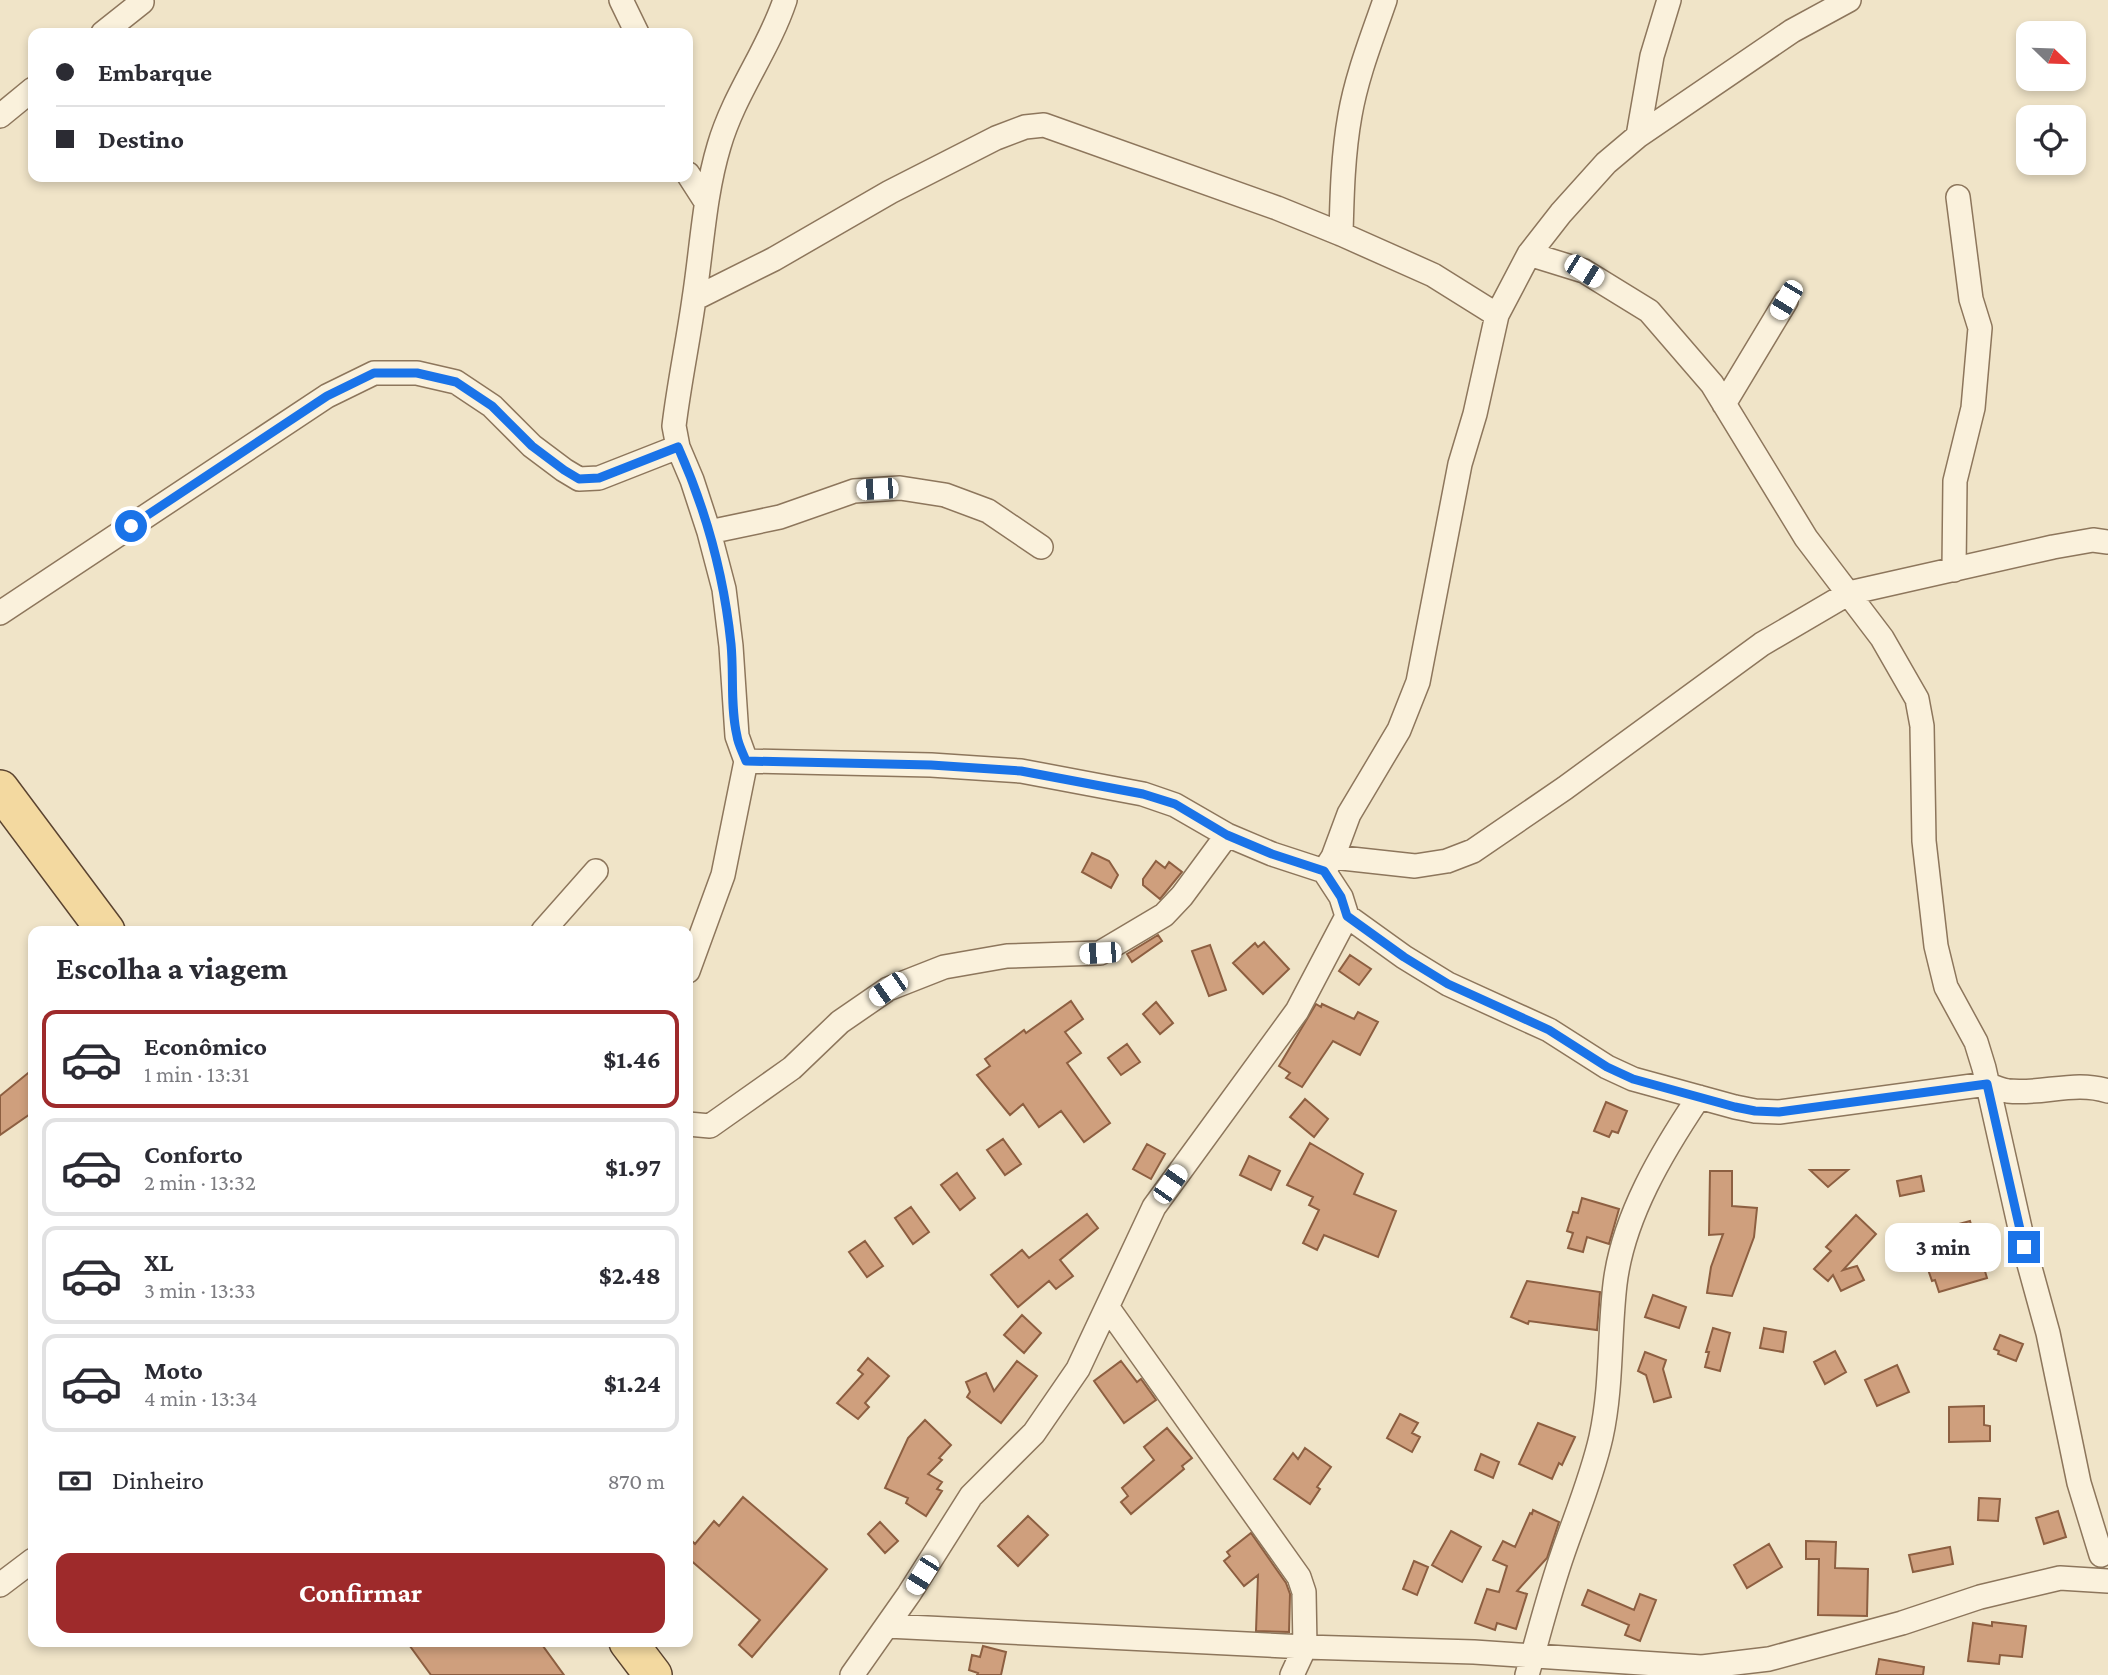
<!DOCTYPE html>
<html lang="pt">
<head>
<meta charset="utf-8">
<style>
	:root { --surface:#fff; --page:#f2f2f3; --text:#2b2b33; --muted:#7c7c81; --line:#e1e1e2; --accent:#9e2a2b }
	body { margin:0; font-family:"Crimson Pro",serif; background:var(--page); color:var(--text); height:100vh; display:flex; flex-direction:column; font-size:26px; white-space:nowrap }
	* { box-sizing:border-box; margin:0 }
	p { font-size:23px; color:var(--muted) }
	.icon { flex:none; width:38px; height:38px; fill:none; stroke:currentColor; stroke-width:2; stroke-linecap:round; stroke-linejoin:round }
	.map { position:relative; flex:1; overflow:hidden }
	.details { position:absolute; left:28px; top:926px; width:665px; height:721px; display:flex; flex-direction:column; background:var(--surface); border-radius:14px; box-shadow:0 4px 10px #0003 }
	.details>* { flex:none }
	.guide { position:absolute; left:28px; top:28px; width:665px; height:154px; border-radius:14px; box-shadow:0 4px 10px #0003; display:grid; align-content:center; height:154px; padding:0 28px; background:var(--surface) }
	.needle { width:46px; rotate:113deg }
	.fabs { position:absolute; left:2016px; top:21px; display:grid; gap:14px }
	.fabs a { display:grid; place-items:center; width:70px; height:70px; border-radius:14px; background:var(--surface); box-shadow:0 4px 10px #0003; font-size:35px }
	.end { position:absolute; width:32px; height:32px; margin:-16px; border:9px solid #1a73e8; background:#fff; box-shadow:0 0 0 4px #fff }
	.from { border-radius:50% }
	.bubble { position:absolute; height:49px; border-radius:14px; background:var(--surface); box-shadow:0 4px 10px #0003; font-size:23px; font-weight:700; line-height:49px; text-align:center }
	.car { position:absolute; width:21px; height:42px; margin:-21px -10px; border-radius:9px; box-shadow:0 0 5px 2px #0007; background:linear-gradient(#fff 24%,#345 0 40%,#fff 0 76%,#345 0 86%,#fff 0) }
	.guide b { display:flex; align-items:center; gap:24px; height:66px; font-size:26px }
	.guide b+b { border-top:2px solid var(--line) }
	.guide i { width:18px; height:18px; background:var(--text) }
	ul { padding:0; list-style:none }
	li { display:flex; align-items:center; gap:21px; height:98px; margin:0 14px 10px; padding:0 14px; border:4px solid var(--line); border-radius:14px }
	li div { flex:1 }
	li b { display:block; font-size:26px }
	li em { font-style:normal; font-weight:700 }
	li.active { border-color:var(--accent) }
	li>.icon { width:63px; height:63px; stroke-width:1.5 }
	h2 { padding:0 28px; font-size:32px; line-height:84px }
	.pay { display:flex; align-items:center; gap:18px; height:77px; padding:0 28px; font-size:26px }
	.pay p { margin-inline-start:auto }
	.primary-button { display:flex; gap:14px; margin-top:auto; padding:14px 28px }
	.primary-button a { flex:1; height:80px; border-radius:14px; background:var(--accent); color:#fff; font-size:28px; font-weight:700; line-height:80px; text-align:center }
	.map>svg:first-child { display:block }
</style>
</head>
<body>
<div class="map">
<svg width="2108" height="1675" viewBox="0 0 2108 1675">
	<rect width="100%" height="100%" fill="#f0e4c8"/>
	<path fill="#cf9f7d" stroke="#8d5f41" stroke-width="2" d="M1092 853 1109 861 1118 875 1111 888 1082 872Z
		M1156 861 1165 868 1169 862 1182 872 1160 899 1143 885V879Z
		M1158 935 1162 941 1132 962 1127 954Z
		M1264 942 1289 969 1263 994 1233 963 1255 943 1258 947Z
		M1210 945 1226 990 1209 996 1192 951Z
		M1350 955 1371 969 1359 985 1339 971Z
		M1071 1001 1083 1019 1065 1032 1081 1053 1067 1063 1110 1123 1084 1142 1061 1111 1039 1127 1023 1104 1010 1115 977 1075 990 1066 985 1059 1024 1030 1026 1033Z
		M1156 1002 1173 1023 1160 1034 1143 1014Z
		M1316 1004 1321 1007 1322 1004 1354 1019 1358 1012 1378 1022 1360 1055 1333 1041 1302 1087 1286 1078 1290 1073 1279 1066Z
		M1127 1044 1140 1062 1121 1075 1108 1058Z
		M33 1069V1112L0 1135V1096Z
		M1305 1099 1328 1119 1314 1137 1290 1117Z
		M1606 1102 1627 1111 1618 1133 1612 1131 1609 1137 1594 1131Z
		M1003 1139 1021 1164 1005 1175 987 1150Z
		M1310 1143 1363 1174 1354 1194 1396 1211 1378 1257 1324 1235 1317 1250 1303 1243 1319 1210 1309 1205 1313 1197 1287 1185Z
		M1147 1144 1165 1154 1151 1179 1133 1169Z
		M1249 1156 1280 1171 1271 1190 1240 1175Z
		M1810 1170H1848L1828 1187Z
		M1710 1171H1732V1206L1757 1208 1754 1237 1732 1296 1707 1293 1711 1267 1723 1234 1709 1235Z
		M957 1173 975 1198 960 1210 941 1185Z
		M1921 1176 1924 1191 1900 1196 1897 1181Z
		M1582 1198 1619 1209 1609 1244 1587 1237 1583 1252 1568 1248 1573 1233 1567 1231 1573 1212 1578 1213Z
		M911 1207 929 1232 913 1244 895 1218Z
		M1087 1214 1098 1228 1060 1260 1073 1276 1056 1289 1049 1281 1018 1307 991 1275 1022 1250 1029 1258Z
		M1856 1215 1876 1234 1843 1270 1857 1266 1864 1280 1841 1291 1833 1275 1828 1281 1814 1269 1831 1251 1826 1247Z
		M1970 1221 1987 1278 1939 1292 1935 1280 1932 1281 1923 1255 1914 1257 1907 1238Z
		M865 1241 883 1266 867 1277 849 1252Z
		M1527 1281 1600 1292 1597 1330 1529 1321 1528 1324 1511 1317Z
		M1653 1295 1686 1307 1679 1328 1645 1317Z
		M1022 1315 1041 1333 1024 1353 1004 1335Z
		M1713 1328 1730 1333 1720 1371 1705 1367 1709 1352H1706Z
		M1764 1328 1786 1332 1783 1352 1760 1348Z
		M2000 1335 2023 1344 2016 1361 1998 1354 1999 1351 1994 1349Z
		M1835 1351 1846 1372 1825 1384 1814 1362Z
		M1645 1352 1666 1360 1663 1369 1671 1397 1654 1402 1646 1375 1638 1371Z
		M868 1358 889 1376 865 1403 869 1407 858 1419 837 1403 863 1374 858 1370Z
		M1017 1361 1037 1376 1001 1423 967 1397 970 1392 966 1382 986 1373 994 1391Z
		M1121 1361 1137 1382 1141 1379 1156 1400 1124 1423 1094 1381Z
		M1897 1365 1909 1392 1877 1406 1865 1380Z
		M1984 1406V1425L1990 1426V1441L1949 1442V1407Z
		M1400 1414 1418 1423 1412 1433 1420 1437 1412 1452 1387 1438Z
		M925 1420 951 1445 939 1458 942 1460 928 1474 942 1482 937 1489 942 1491 926 1516 906 1503 908 1498 885 1488 908 1438Z
		M1538 1423 1575 1437 1562 1465 1559 1463 1552 1479 1519 1464Z
		M1167 1428 1192 1458 1182 1466 1184 1469 1131 1514 1121 1502 1128 1496 1122 1488 1154 1460 1144 1447Z
		M1305 1448 1331 1467 1317 1487 1320 1489 1310 1504 1274 1479 1293 1453 1298 1459Z
		M1481 1454 1499 1462 1493 1478 1475 1470Z
		M743 1497 827 1569 752 1657 739 1645 760 1620 688 1558V1537L695 1544 714 1521 719 1526Z
		M1979 1498 2000 1499 1998 1521 1978 1520Z
		M1533 1510 1559 1522 1547 1558 1517 1591 1527 1594 1516 1629 1497 1623 1495 1630 1475 1623 1487 1589 1499 1592 1507 1566 1493 1560 1503 1541 1515 1547 1530 1513 1532 1514Z
		M2058 1511 2066 1537 2044 1544 2036 1518Z
		M1028 1516 1048 1535 1018 1566 998 1546Z
		M880 1522 898 1541 885 1553 868 1534Z
		M1451 1531 1481 1547 1462 1582 1432 1565Z
		M1251 1533 1286 1583 1290 1594 1289 1632 1256 1631 1258 1575 1244 1586 1224 1561 1230 1556 1227 1552Z
		M1806 1541 1836 1542 1835 1568 1868 1569 1867 1616 1818 1615 1819 1559H1806Z
		M1769 1544 1782 1567 1747 1588 1734 1565Z
		M1950 1547 1953 1564 1913 1572 1909 1555Z
		M1414 1561 1428 1567 1417 1595 1403 1589Z
		M1588 1590 1634 1610 1640 1594 1656 1600 1640 1641 1625 1635 1629 1625 1582 1605Z
		M1992 1622 2026 1626 2022 1657 2000 1655 1999 1664 1968 1661 1973 1623 1992 1626Z
		M407 1642H540L564 1675H431Z
		M983 1646 1006 1652 1001 1675H977L978 1673 969 1670 972 1655 980 1657Z
		M1879 1659 1924 1667 1923 1675H1876Z"/>
	<g fill="none" stroke-linecap="round" stroke-linejoin="round">
		<defs>
			<path id="minor" d="M621 0 637 33
				M103 33 142 2
				M0 116 33 89
				M1638 136 1652 56 1669 0
				M688 174 706 202
				M1341 234C1342 194 1343 154 1350 115 1357 75 1372 38 1385 0
				M1529 254 1584 271 1649 311 1712 384 1806 538 1882 638 1917 699 1922 726 1924 841 1936 946 1946 987 1976 1042 1984 1068 2024 1246 2048 1333 2079 1483 2101 1555
				M694 299 774 259 890 192 996 138 1025 127 1044 125 1277 208 1341 234 1433 275 1497 315
				M1724 404 1786 301
				M709 532 780 517 854 491 900 488 945 495 988 511 1041 547
				M1954 570 1955 481 1973 408 1980 328 1971 299 1958 197
				M0 613 327 396 374 373H417L456 382 492 406 532 446 564 470 579 479 599 478 678 447
				M746 761 931 765 1021 771 1143 794 1175 805 1227 835 1272 854 1324 871 1341 897 1347 916 1404 957 1448 984 1549 1030 1607 1067 1633 1079 1735 1107 1755 1111 1779 1112 1987 1084C1994 1087 2001 1090 2008 1091 2042 1095 2075 1080 2108 1091
				M1333 857 1415 866 1447 861 1473 851 1565 788 1762 644 1849 593 2053 547 2093 540 2108 542
				M1324 871 1333 857 1349 814 1399 730 1418 682 1460 464 1475 414 1497 315 1529 254 1561 213 1606 163 1638 136 1792 31 1849 0
				M543 931 596 871
				M688 971 723 875 746 761 737 736 731 646 724 589 709 532 692 480 678 447 674 426C679 384 688 342 694 299 702 248 704 196 719 146 734 94 768 51 785 0
				M688 1124 710 1126 792 1068 840 1022 888 989 944 967 1007 956 1100 953 1164 915 1182 896 1227 835
				M1108 1308 1299 1577 1304 1592 1305 1647 1292 1675
				M0 1585 33 1560
				M887 1626 1305 1647 1474 1652 1702 1667 1769 1659 1902 1623 1980 1597 2060 1578 2108 1581
				M852 1675 909 1594 971 1496 1034 1433 1078 1369 1154 1207 1297 1011 1347 916
				M1527 1675C1539 1634 1549 1593 1563 1553 1576 1515 1592 1477 1601 1437 1612 1387 1609 1335 1615 1284 1623 1217 1662 1152 1699 1097"/>
			<path id="primary" d="M0 789 106 931
				M628 1642 653 1675"/>
		</defs>
		<use href="#minor" stroke="#8d765c" stroke-width="26"/>
		<use href="#primary" stroke="#5b4430" stroke-width="40"/>
		<use href="#minor" stroke="#faf1dc" stroke-width="23"/>
		<use href="#primary" stroke="#f3d9a0" stroke-width="37"/>
	</g>
	<g fill="none" stroke-linecap="round" stroke-linejoin="round">
		<path stroke="#1a73e8" stroke-width="9" d="M131 526 327 396 374 373H417L456 382 492 406 532 446 564 470 579 479 599 478 678 447C706 510 724 576 731 644 734 674 730 706 737 736 738 744 743 753 746 761L931 765 1021 771 1143 794 1175 804 1227 835 1272 854 1324 871 1341 897 1347 916 1404 957 1448 984 1549 1030 1607 1067 1633 1079 1735 1107 1755 1111 1779 1112 1987 1084 2024 1247"/>
	</g>
</svg>
<div class="fabs">
<a><svg class="needle" viewBox="-14 -14 28 28"><path d="M0-13l5 13h-10z" fill="#e53935"/><path d="M0 13l5-13h-10z" fill="#7c7c81"/></svg></a>
<a><svg class="icon" aria-label="locate" viewBox="0 0 24 24"><circle cx="12" cy="12" r="6"/><path d="M12 2v4M12 18v4M2 12h4M18 12h4"/></svg></a>
</div>
<i class="end from" style="left:131px;top:526px"></i>
<i class="end" style="left:2024px;top:1247px"></i>
<div class="bubble" style="left:1885px;top:1223px;width:116px">3 min</div>
<i class="car" style="left:1584px;top:271px;rotate:122deg"></i>
<i class="car" style="left:1786px;top:300px;rotate:211deg"></i>
<i class="car" style="left:877px;top:489px;rotate:267deg"></i>
<i class="car" style="left:1100px;top:953px;rotate:267deg"></i>
<i class="car" style="left:888px;top:989px;rotate:235deg"></i>
<i class="car" style="left:1170px;top:1184px;rotate:35deg"></i>
<i class="car" style="left:922px;top:1575px;rotate:212deg"></i>
<div class="guide">
<b><i class="from"></i>Embarque</b>
<b><i></i>Destino</b>
</div>
<section class="details">
<h2>Escolha a viagem</h2>
<ul>
<li class="active"><svg class="icon" aria-label="car" viewBox="0 0 24 24"><path d="M5 17H2v-5l4-1 3-4h7l3 4 3 1v5h-3M9 17h6M6 11h13"/><circle cx="7" cy="17" r="2"/><circle cx="17" cy="17" r="2"/></svg><div><b>Econômico</b><p>1 min · 13:31</p></div><em>$1.46</em></li>
<li><svg class="icon" aria-label="car" viewBox="0 0 24 24"><path d="M5 17H2v-5l4-1 3-4h7l3 4 3 1v5h-3M9 17h6M6 11h13"/><circle cx="7" cy="17" r="2"/><circle cx="17" cy="17" r="2"/></svg><div><b>Conforto</b><p>2 min · 13:32</p></div><em>$1.97</em></li>
<li><svg class="icon" aria-label="car" viewBox="0 0 24 24"><path d="M5 17H2v-5l4-1 3-4h7l3 4 3 1v5h-3M9 17h6M6 11h13"/><circle cx="7" cy="17" r="2"/><circle cx="17" cy="17" r="2"/></svg><div><b>XL</b><p>3 min · 13:33</p></div><em>$2.48</em></li>
<li><svg class="icon" aria-label="car" viewBox="0 0 24 24"><path d="M5 17H2v-5l4-1 3-4h7l3 4 3 1v5h-3M9 17h6M6 11h13"/><circle cx="7" cy="17" r="2"/><circle cx="17" cy="17" r="2"/></svg><div><b>Moto</b><p>4 min · 13:34</p></div><em>$1.24</em></li>
</ul>
<div class="pay"><svg class="icon" aria-label="cash" viewBox="0 0 24 24"><path d="M3 7h18v10H3z"/><circle cx="12" cy="12" r="2"/></svg>Dinheiro<p>870 m</p></div>
<div class="primary-button"><a>Confirmar</a></div>
</section>
</div>
</body>
</html>
